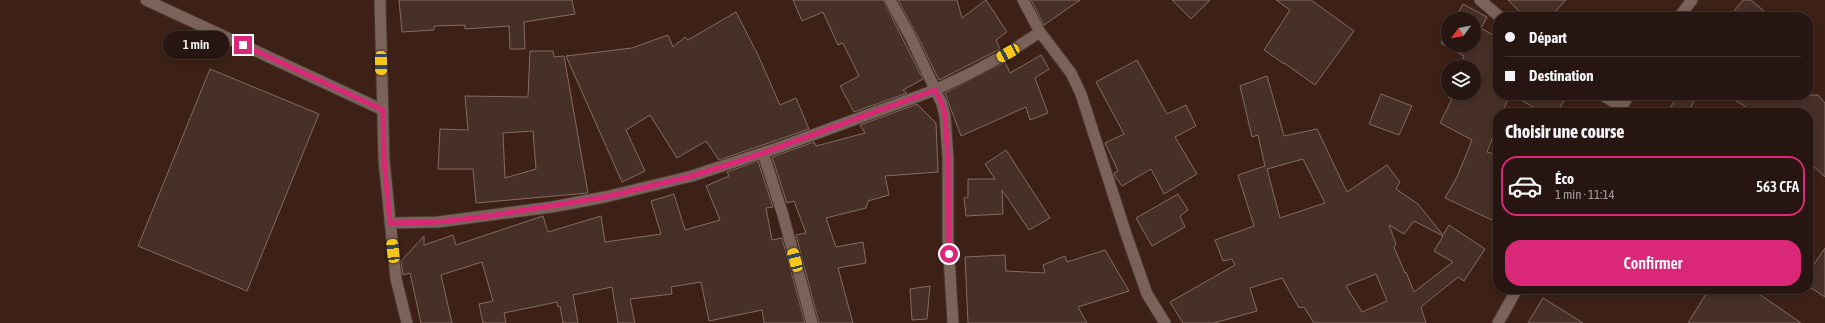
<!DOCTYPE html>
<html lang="fr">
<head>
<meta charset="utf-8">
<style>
	:root { --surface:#261510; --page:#32221e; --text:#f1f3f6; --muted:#a49f9f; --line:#423430; --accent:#db2777 }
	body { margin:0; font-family:"Asap Condensed",sans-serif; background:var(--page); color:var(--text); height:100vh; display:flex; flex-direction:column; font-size:15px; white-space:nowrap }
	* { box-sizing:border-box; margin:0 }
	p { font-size:13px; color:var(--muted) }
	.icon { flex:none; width:22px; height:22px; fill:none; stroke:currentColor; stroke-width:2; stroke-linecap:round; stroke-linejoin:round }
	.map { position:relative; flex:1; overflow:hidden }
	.details { position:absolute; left:1493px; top:108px; width:320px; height:186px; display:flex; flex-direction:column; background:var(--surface); border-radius:16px; box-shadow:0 2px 10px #0003,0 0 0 1px var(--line) }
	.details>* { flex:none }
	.top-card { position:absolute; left:1493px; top:12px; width:320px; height:88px; border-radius:16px; box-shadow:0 2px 10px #0003,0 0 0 1px var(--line); display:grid; align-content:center; height:88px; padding:0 12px; background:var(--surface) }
	.needle { width:26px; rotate:237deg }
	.fabs { position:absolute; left:1441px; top:12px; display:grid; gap:8px }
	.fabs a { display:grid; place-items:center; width:40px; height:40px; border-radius:50%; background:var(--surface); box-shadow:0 2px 10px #0003,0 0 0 1px var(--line); font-size:20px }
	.end { position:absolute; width:18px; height:18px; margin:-9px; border:5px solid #db2777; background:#fff; box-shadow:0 0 0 2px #fff }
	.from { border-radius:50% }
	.bubble { position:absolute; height:28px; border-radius:14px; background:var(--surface); box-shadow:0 2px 10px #0003,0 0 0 1px var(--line); font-size:13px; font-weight:600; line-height:28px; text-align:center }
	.car { position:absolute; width:12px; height:24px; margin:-12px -6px; border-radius:5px; box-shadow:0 0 3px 1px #0007; background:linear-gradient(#f5c518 24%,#345 0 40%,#f5c518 0 76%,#345 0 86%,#f5c518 0) }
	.top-card b { display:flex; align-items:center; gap:14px; height:38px; font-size:15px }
	.top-card b+b { border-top:1px solid var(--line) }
	.top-card i { width:10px; height:10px; background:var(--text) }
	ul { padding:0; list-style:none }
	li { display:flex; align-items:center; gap:12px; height:60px; margin:0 8px 6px; padding:0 4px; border:2px solid var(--line); border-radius:16px }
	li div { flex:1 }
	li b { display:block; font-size:15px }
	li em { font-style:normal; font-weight:600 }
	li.active { border-color:var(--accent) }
	li>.icon { width:36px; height:36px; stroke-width:1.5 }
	h2 { padding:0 12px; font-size:18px; line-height:48px }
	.primary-button { display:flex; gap:8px; margin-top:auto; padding:8px 12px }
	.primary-button a { flex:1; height:46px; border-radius:16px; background:var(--accent); color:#fff; font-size:16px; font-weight:600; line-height:46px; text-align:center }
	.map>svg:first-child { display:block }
</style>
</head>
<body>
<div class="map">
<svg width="1825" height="323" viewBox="0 0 1825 323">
	<rect width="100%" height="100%" fill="#321c15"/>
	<path fill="#3d2117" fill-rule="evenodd" d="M0 0H1825V323H0ZM1498 17H1808V95H1498ZM1448 19H1474V45H1448ZM1448 67H1474V93H1448ZM1498 113H1808V289H1498Z"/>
	<path fill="#473028" stroke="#856b62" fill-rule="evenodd" d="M399 0H572L575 14 524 22 525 49H510L509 26 465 29V25L434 26V30L402 32Z
		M793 0H883L923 79 903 90 907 93 854 112 840 86 859 76 843 43 838 45 823 12 802 21Z
		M898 0H957L962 18 986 0 1007 32 996 40 1000 49 939 80 916 33Z
		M1031 0H1080L1044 25Z
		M1172 0H1210L1191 19Z
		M1276 0H1311L1354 31 1315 85 1284 63V64L1264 50 1290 10Z
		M1508 0H1566L1550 17H1525Z
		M1743 0H1751L1771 17H1729Z
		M1463 4 1487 17 1481 28 1498 38V95H1510L1502 113H1498V124L1487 152 1498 155V212L1494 221 1445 198 1457 177 1472 140 1440 123 1452 99 1448 97 1449 93H1474V67H1459L1464 56 1441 43 1448 30V45H1474V19H1455Z
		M736 12 758 55 780 105 796 98 809 129 719 160 706 141 677 158 650 115 626 130 645 171 622 182 566 56 632 48 668 35 673 47 685 37 688 40Z
		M530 51H553L554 57 564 56 588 193 476 203 473 169H438L440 129 468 130 465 96 528 97ZM533 131 536 169 505 178 503 133Z
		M1041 55 1049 69 1035 78 1048 113 1030 120 1026 107 961 136 945 93 1005 62 1010 73Z
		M1137 60 1167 114 1186 105 1196 126 1175 137 1197 174 1164 194 1151 169 1122 186 1115 176 1114 173 1118 171 1105 143 1124 134 1096 82Z
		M210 69 319 114 247 291 138 246Z
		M1267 76 1284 136 1317 129 1347 192 1387 165 1400 182 1396 189 1418 204 1443 235 1449 225 1485 249 1464 281 1458 277 1421 307 1426 323H1314L1304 307 1299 308 1282 278 1250 288 1257 311 1214 323H1183L1170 302 1235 265 1232 259 1223 261 1215 240 1254 226 1238 175 1265 166 1258 135 1252 137 1240 86ZM1303 159 1325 203 1280 218 1267 169ZM1414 221 1443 236 1434 251 1453 262 1414 292 1406 272 1405 273 1394 247 1396 244 1389 225 1404 234ZM1376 274 1387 301 1362 312 1346 286Z
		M1381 94 1412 106 1399 135 1369 124Z
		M1513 95H1567L1557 113H1543Z
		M1678 95H1698L1687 113H1667Z
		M1727 95H1818L1825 103V177L1808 161V113H1755Z
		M917 104 936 123 938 172 885 176 889 195 868 201 866 208 826 218 836 247 863 242 866 263 838 268 853 323H819L796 235 806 233 794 201 787 203 772 157 814 142 816 146 865 133 860 125Z
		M1006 150 1050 218 1029 230 1002 190 1003 214 966 216 964 198 968 197V179H995L985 164Z
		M758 161 773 207 766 208 772 240 782 238 805 323H764L762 310 709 321 701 282 671 287 672 294 630 299 635 323H618L612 287 573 295 578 323H563L560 306 558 307 557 302 504 313 506 323H483L479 304 493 301 482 262 441 275 452 323H421L410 273 403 275 401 261 424 236V245L453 235 456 245 543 216 548 232 601 216 605 242 661 234 651 201 674 194 685 230 720 220 706 186 729 176 727 172Z
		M1178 194 1188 210 1180 216 1185 227 1152 246 1136 218Z
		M1825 248V297L1808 286V273Z
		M1105 250 1129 291 1078 307 1087 323H968L965 257 1005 255 1006 271 1045 273 1043 265 1065 256 1067 262Z
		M930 286 927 319 912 320 910 289Z
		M1709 289H1752L1801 323H1688Z
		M1543 298 1583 323H1528Z"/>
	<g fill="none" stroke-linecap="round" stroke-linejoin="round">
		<defs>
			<path id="minor" d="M146 0 383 110
				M380 0 384 160 396 279 407 323
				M890 0 910 36 942 104 945 116 948 157V240L953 323
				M1023 0 1040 32 1071 73 1081 94 1126 234 1147 294 1165 323
				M1480 0 1500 17
				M1679 17 1692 0
				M1602 95 1622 107
				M1619 112 1629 95
				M763 153 783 215 812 323
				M390 223 438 222 552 207 605 197 692 176 780 147 935 90 971 73 1008 53 1040 32
				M1498 323 1517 289"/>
		</defs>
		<use href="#minor" stroke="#493733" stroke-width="13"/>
		<use href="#minor" stroke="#7c635a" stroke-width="11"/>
	</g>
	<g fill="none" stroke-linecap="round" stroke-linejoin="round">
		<path stroke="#db2777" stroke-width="5" d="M243 45 383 110 384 160 390 223 438 222 489 216 605 197 692 176 749 158 935 90 942 104 945 116 948 157 949 254"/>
	</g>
</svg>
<div class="fabs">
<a><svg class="needle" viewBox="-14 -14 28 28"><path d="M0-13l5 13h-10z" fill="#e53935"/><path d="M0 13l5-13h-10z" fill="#a49f9f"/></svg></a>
<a><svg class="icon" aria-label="layers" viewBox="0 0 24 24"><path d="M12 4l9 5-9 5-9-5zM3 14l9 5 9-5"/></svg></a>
</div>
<i class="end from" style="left:949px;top:254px"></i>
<i class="end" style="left:243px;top:45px"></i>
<div class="bubble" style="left:163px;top:31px;width:66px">1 min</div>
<i class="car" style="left:1008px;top:53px;rotate:241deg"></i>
<i class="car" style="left:381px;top:63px;rotate:179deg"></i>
<i class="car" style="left:393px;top:251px;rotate:354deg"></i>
<i class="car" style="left:795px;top:260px;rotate:345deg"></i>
<div class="top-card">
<b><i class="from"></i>Départ</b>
<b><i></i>Destination</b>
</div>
<section class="details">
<h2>Choisir une course</h2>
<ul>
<li class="active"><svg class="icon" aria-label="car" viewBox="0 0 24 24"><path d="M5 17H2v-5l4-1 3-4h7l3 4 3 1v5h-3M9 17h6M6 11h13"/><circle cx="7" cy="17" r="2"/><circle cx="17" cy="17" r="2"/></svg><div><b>Éco</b><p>1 min · 11:14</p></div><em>563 CFA</em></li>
</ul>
<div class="primary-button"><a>Confirmer</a></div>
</section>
</div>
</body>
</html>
